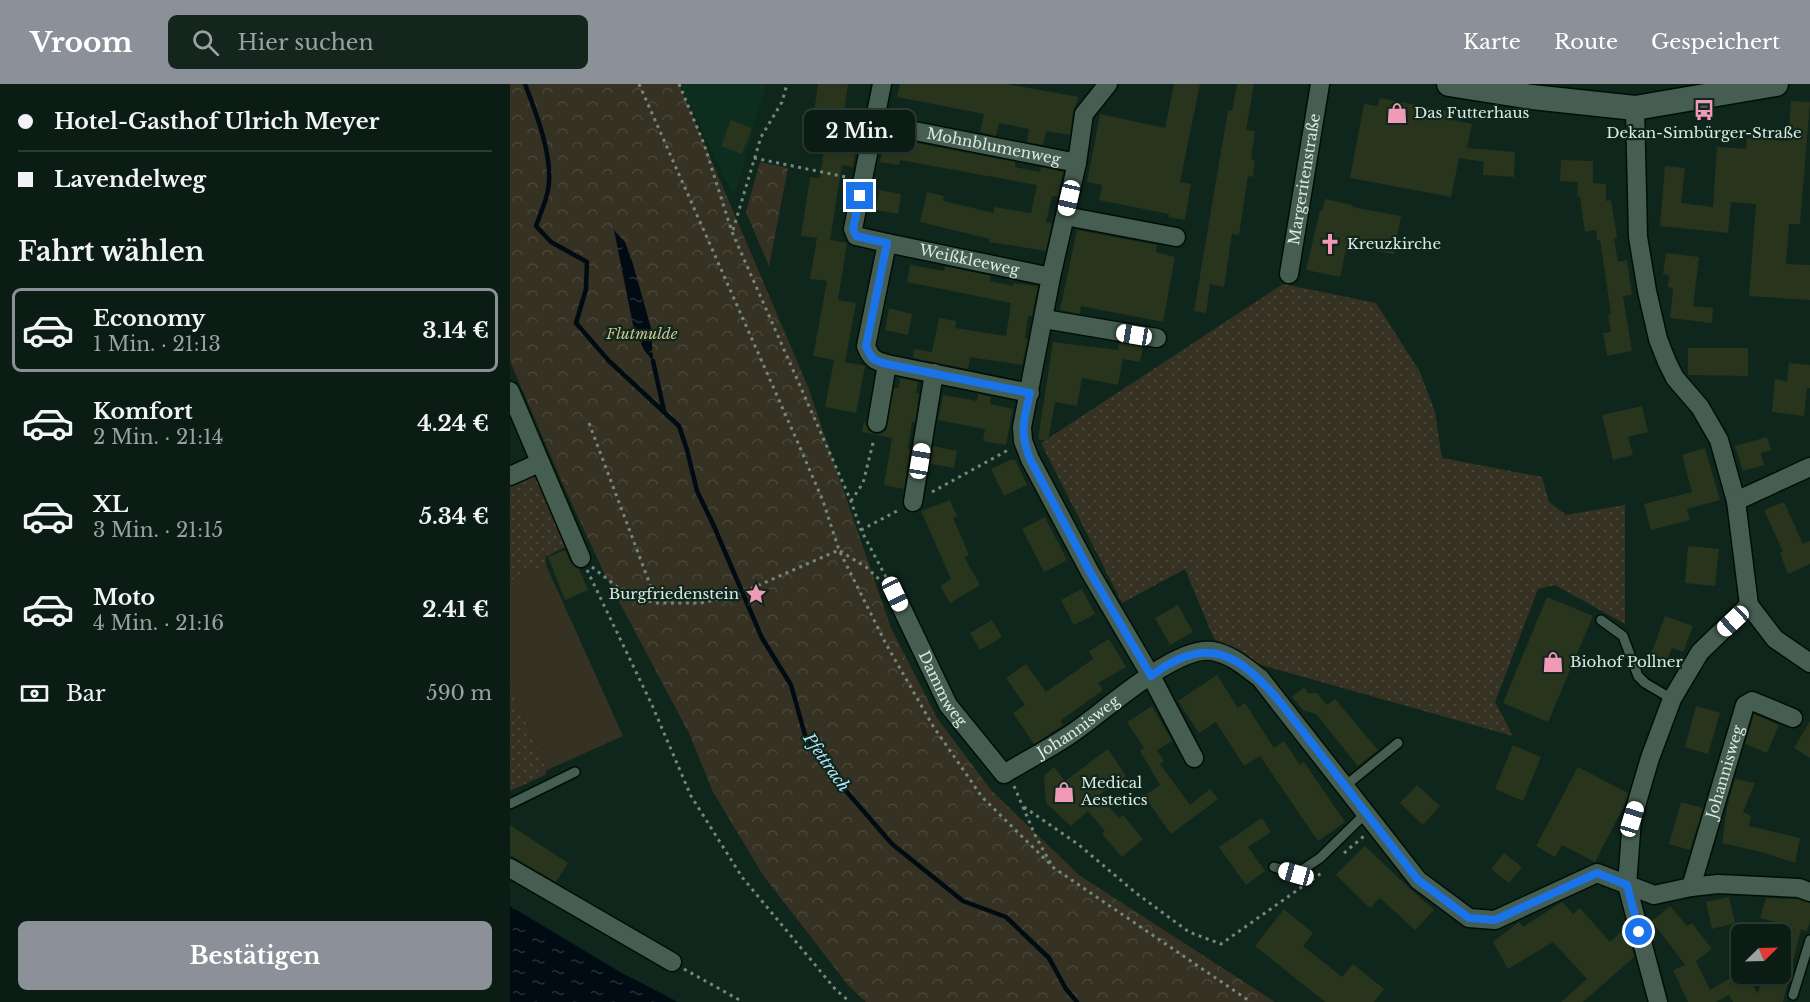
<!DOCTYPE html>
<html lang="de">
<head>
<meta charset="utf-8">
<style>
	:root { --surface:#0b1c15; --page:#14251e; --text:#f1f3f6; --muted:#9aa1a0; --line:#2b3a34; --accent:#8c9099 }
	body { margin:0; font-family:"Libre Baskerville",serif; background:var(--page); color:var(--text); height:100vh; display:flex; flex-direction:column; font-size:22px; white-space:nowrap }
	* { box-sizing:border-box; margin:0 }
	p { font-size:20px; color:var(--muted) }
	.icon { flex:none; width:33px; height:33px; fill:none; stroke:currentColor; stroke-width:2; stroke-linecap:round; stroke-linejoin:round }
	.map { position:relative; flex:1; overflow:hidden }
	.drawer { display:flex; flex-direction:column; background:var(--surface); width:510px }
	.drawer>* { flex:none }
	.guide { display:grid; align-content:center; height:132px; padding:0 18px; background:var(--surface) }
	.needle { width:39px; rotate:67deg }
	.controls { position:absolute; left:1221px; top:840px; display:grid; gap:12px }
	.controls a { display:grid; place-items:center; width:60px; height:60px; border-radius:9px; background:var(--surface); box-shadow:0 2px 4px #0004,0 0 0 2px var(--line); font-size:30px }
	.end { position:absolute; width:27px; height:27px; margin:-14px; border:8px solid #1a73e8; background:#fff; box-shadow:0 0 0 3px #fff }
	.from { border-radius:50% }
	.bubble { position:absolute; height:42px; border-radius:9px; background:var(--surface); box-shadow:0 2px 4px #0004,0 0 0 2px var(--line); font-size:20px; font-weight:700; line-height:42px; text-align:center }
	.car { position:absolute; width:18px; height:36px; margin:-18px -9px; border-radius:8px; box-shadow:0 0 4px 2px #0007; background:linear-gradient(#fff 24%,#345 0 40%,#fff 0 76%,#345 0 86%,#fff 0) }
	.guide b { display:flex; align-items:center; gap:21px; height:57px; font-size:22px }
	.guide b+b { border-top:2px solid var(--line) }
	.guide i { width:15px; height:15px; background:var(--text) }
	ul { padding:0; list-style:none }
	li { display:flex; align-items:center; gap:18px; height:84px; margin:0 12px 9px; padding:0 6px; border:3px solid transparent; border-radius:9px }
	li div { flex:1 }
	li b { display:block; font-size:22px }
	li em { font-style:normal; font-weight:700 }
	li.selected { border-color:var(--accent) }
	li>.icon { width:54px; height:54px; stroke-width:1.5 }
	h2 { padding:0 18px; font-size:27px; line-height:72px }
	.pay { display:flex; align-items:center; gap:15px; height:66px; padding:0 18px; font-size:22px }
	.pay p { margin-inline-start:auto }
	.primary-button { display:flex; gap:12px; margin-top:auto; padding:12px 18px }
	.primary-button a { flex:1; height:69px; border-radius:9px; background:var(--accent); color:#fff; font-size:24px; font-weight:700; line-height:69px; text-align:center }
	header { display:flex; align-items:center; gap:36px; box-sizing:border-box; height:84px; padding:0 30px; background:var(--accent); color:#fff }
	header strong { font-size:28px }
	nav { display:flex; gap:33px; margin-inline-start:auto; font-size:21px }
	.search { width:420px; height:54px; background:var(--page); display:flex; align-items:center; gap:15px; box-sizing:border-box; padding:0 21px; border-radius:9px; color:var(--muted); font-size:22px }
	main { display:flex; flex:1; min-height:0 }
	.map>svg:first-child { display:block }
</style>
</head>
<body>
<header>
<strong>Vroom</strong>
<div class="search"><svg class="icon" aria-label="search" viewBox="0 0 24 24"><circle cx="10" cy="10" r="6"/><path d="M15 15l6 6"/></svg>Hier suchen</div>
<nav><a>Karte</a><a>Route</a><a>Gespeichert</a></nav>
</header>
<main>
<section class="drawer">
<div class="guide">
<b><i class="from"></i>Hotel-Gasthof Ulrich Meyer</b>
<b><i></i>Lavendelweg</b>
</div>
<h2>Fahrt wählen</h2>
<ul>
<li class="selected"><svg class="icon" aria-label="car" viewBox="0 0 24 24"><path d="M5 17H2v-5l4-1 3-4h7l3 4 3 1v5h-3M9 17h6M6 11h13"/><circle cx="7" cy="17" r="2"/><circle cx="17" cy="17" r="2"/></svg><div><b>Economy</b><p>1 Min. · 21:13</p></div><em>3.14 €</em></li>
<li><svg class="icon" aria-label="car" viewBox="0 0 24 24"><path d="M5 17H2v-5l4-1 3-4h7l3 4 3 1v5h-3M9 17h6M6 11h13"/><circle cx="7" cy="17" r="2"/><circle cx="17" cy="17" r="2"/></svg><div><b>Komfort</b><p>2 Min. · 21:14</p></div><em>4.24 €</em></li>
<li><svg class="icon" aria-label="car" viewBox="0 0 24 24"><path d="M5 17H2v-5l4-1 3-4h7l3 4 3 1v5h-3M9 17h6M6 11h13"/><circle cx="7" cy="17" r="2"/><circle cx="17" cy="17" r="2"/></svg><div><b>XL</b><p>3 Min. · 21:15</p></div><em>5.34 €</em></li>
<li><svg class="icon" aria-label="car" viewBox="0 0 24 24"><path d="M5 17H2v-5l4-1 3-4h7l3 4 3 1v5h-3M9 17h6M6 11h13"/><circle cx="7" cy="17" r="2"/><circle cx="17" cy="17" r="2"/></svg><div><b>Moto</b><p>4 Min. · 21:16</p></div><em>2.41 €</em></li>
</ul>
<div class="pay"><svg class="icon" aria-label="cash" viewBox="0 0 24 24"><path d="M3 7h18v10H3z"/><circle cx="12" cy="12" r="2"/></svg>Bar<p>590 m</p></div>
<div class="primary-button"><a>Bestätigen</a></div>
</section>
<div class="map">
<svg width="1300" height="918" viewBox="0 0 1300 918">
	<defs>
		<pattern id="grass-dots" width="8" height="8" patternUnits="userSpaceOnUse" patternTransform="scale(1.5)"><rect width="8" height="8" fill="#363223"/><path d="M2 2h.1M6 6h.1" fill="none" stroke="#494638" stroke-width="1.8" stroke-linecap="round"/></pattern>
		<pattern id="park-crowns" width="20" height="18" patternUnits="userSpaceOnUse" patternTransform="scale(1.5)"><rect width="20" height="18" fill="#363223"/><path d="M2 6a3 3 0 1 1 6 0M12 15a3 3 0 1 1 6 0" fill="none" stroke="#494638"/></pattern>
		<pattern id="water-ripples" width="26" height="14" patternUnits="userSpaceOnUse" patternTransform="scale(1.5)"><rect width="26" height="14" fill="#000b13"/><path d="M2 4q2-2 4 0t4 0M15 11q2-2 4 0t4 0" fill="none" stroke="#252f35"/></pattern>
	</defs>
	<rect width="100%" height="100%" fill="#0f261c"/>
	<path fill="#0d2d1f" d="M170 0H256L224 114Z"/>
	<path fill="url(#grass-dots)" d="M773 200 866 219 910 288 925 328 932 374 1032 393 1039 418 1056 431 1115 421V540L1045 501 1028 505 985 618 1003 652 751 581 704 555 675 485 612 519 531 359Z
		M20 392 30 394 61 460 35 473 36 481 0 497V398Z
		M0 602 37 686 35 691 0 707Z"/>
	<path fill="url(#park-crowns)" d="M0 0H169L298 303 381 544 427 634 481 706 569 791 765 918H356L338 901 253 791 203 708 179 649 97 495 55 405 0 277Z
		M250 78 278 84 259 182 236 128Z"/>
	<path fill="#363223" d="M36 481 113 652 37 686 0 602V497Z"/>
	<path fill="url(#water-ripples)" d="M104 146 115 158 123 180 141 244 143 277 134 266 123 241Z
		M0 822 110 888 168 918H0Z"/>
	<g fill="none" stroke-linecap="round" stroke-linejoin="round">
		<path stroke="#000b13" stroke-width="4.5" d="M15 0C26 29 44 74 38 106 36 118 30 130 26 142L41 158 77 178 76 205 66 239 99 277 169 342 177 366 187 407 203 440 252 554 281 601 295 651 324 693 382 760 453 817 496 833 539 874 556 905 567 918
			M143 277 154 327"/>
	</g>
	<path fill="#29341d" d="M308 0H338L332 40 349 43 343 83 332 81 320 156 337 159 328 216 346 219 335 278 355 282 346 329 315 323 324 276 303 272 317 197 300 195 307 154 291 152 300 93 310 94 318 38 303 36Z
		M390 0H497L569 13 563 28 560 51 536 47 533 61 517 58 519 45 489 39 486 52 470 48 474 30 387 13Z
		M664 0H690L670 98 681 100 675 136 658 133 659 130 589 116 592 101 577 98 590 30 655 44Z
		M727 0H744L736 46 745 47 741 75 745 76 743 93 738 92 729 151 722 150 714 203 700 200 696 229 684 227 718 26 722 27Z
		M869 14 944 28 942 36 962 40 957 64 1005 68 1004 93 973 91 974 78 949 74 941 113 840 94 854 20 868 22Z
		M1281 17 1300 18 1290 140H1279L1276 180 1300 181V216L1239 212 1246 120 1221 118 1218 149 1150 142 1155 82 1175 84 1171 119 1203 123 1207 63 1236 65 1237 54 1278 57Z
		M221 36 242 44 232 70 211 62Z
		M375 53 505 78V83L530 88 531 83 553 88 548 113 542 112 536 138 542 139 536 167 479 158 480 155 410 138 417 108 434 112 433 117 484 129V123L521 129 527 101 390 76 389 81 370 78Z
		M1051 76 1083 77V99L1096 100V117L1101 116 1107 153 1104 154 1108 178 1117 176 1122 211 1113 212 1122 267 1097 272 1093 249 1101 248 1098 231 1101 230 1090 156H1087L1086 146 1075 148 1070 113 1067 112 1068 98 1050 97Z
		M369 106 391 110 388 130 366 126Z
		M815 115 842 121V123L891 132 884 170 837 162 830 193 796 186 810 126 812 127Z
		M567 146 647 161 646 168 665 173 653 238 571 222 570 230 550 226Z
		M1156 169 1189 173 1183 222 1203 224 1202 239 1160 234 1163 204 1158 203 1159 191 1153 190Z
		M400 181 434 187 435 182 481 192 480 197 503 202V199L528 202 522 232H518L515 254 518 255 512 281 460 273 458 285 403 274 404 265 422 268 429 234 446 237 445 244 496 252 501 219 397 198Z
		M379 224 402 230 398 251 375 246Z
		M543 258 608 266 609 259 633 263 630 278 613 275 608 301 572 294 567 322 545 318 538 357 528 355Z
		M1178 264H1238V292L1178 291Z
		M1279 279 1300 281V304H1297L1294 332 1262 328 1265 295 1277 297Z
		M390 294 408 298 406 309 409 310 405 339 402 338 398 364 400 365 394 405 374 401 382 354 352 348 354 337 359 347 365 350H370L376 346 384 304H389Z
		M468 310 481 313 480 320 503 325 496 361 473 357 475 345 428 336 433 311 467 317Z
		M1132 322 1138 348 1118 353 1123 371 1103 376 1092 331Z
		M1257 353 1261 366 1251 369 1254 381 1233 387 1225 362Z
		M423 362 447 367 444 384 421 380Z
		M1195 364 1210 416 1177 425 1180 436 1141 446 1134 420 1182 408 1172 371Z
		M500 376H505L517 401 494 412 481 385Z
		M440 416 447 432 443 434 459 471 454 473 470 501 440 519 430 502 441 495 411 427Z
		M1274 418 1293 460 1300 457V480L1278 490 1270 469 1273 468 1254 426Z
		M535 433 557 476 534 488 512 445Z
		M1178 462 1209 465 1205 502 1175 499Z
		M55 466 61 479 69 485 78 506 55 516 38 473Z
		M572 505 585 530 564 541 551 516Z
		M1037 513 1083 532 1038 638 993 619Z
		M668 521 683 548 660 561 645 534Z
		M1155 532 1183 542 1173 568 1162 564 1157 576 1141 570Z
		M482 536 492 553 470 566 460 549Z
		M599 555 616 583 588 599 593 606 550 637 553 641 524 660 503 629 515 621 496 594 516 580 536 608 583 575 579 567Z
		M707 591 728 624 735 619 764 664 774 657 790 681 794 678 835 738 808 757 750 672 734 682 706 638 689 649 668 617Z
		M794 603 798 609H807L817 621 825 615 868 666 848 682 806 630 793 626 782 613Z
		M642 622 662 657 647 666 654 677 650 680 680 721 700 705 708 715 661 750 634 712 650 701 630 667 634 664 617 638Z
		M1186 622 1210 629 1198 670 1175 663Z
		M1244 630 1269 641 1257 669 1235 660Z
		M1300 637V674L1284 664Z
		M1003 661 1031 673 1013 717 985 705Z
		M598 665 616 692 589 711 609 734 613 731 633 755 612 773 592 750 595 747 578 727 561 742 536 719 534 692 544 683 555 697Z
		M1068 683 1118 709 1114 722 1085 778 1052 761 1045 773 1026 762Z
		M1225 695 1245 699 1233 728 1241 732 1239 742 1290 754 1285 779 1255 769 1212 759 1217 723Z
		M907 701 930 722 913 741 890 719Z
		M1171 718 1193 724 1180 766 1159 760Z
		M752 734 761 748 738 763 755 787 736 801 709 763Z
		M0 741 58 779 46 798 0 771Z
		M855 762 896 801 924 826 905 846 870 814 860 824 826 791Z
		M994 769 1012 783 999 799 981 785Z
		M1219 813 1225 839 1202 845 1196 818Z
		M1256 814 1287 815 1300 819V837L1297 847 1291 845 1273 918H1223L1219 911 1206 918H1178L1163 886 1175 881 1142 837 1160 822 1177 842 1182 839 1202 865 1186 877 1200 906 1232 887V890H1236L1248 910 1253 890H1270V839L1250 834Z
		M1052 818 1063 830 1070 824 1100 858 1112 847 1120 855 1124 873 1073 918H1051L1077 895 1043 858 998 885 983 858 1009 838 1013 843Z
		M774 825 803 849 793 862 832 893 843 880 874 905 864 918H815L745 862Z"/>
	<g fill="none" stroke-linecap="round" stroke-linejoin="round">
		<defs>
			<path id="lane" d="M1091 536 1113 552 1128 592 1135 599 1162 615
				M835 702 888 659
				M0 720 65 688
				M764 783 786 790 810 774 856 729
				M1283 911 1300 856"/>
			<g id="street">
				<path d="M372 0 343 145 346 152 377 159 356 262C361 275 365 277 377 280L520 309"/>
				<path d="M598 0 574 30 567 79 541 193 512 343 513 357 520 375 580 488 641 592 684 674"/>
				<path d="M1125 24 1128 153 1137 207 1148 255 1157 278 1165 294 1190 323 1209 356 1226 417 1239 521 1190 568 1162 615 1140 674 1122 735 1117 801 1148 918"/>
				<path id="s1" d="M364 39 567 79"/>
				<path d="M555 132 666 153"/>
				<path id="s2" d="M377 159 541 193"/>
				<path id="s3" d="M779 190 810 0"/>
				<path d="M534 235 647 254"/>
				<path d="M0 307 71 474"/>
				<path d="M367 339 377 280"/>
				<path d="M0 392 29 379"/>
				<path d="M1226 417 1300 383"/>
				<path d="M403 418 424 289"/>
				<path id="s4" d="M385 510 438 621 494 690C515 677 537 666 558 652 590 632 664 561 702 567 721 570 735 583 750 594L908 796 959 834 985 836 1087 789 1144 811 1181 803 1208 800 1289 804 1300 808"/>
				<path d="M1239 521 1265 555 1300 579"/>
				<path d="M0 784 162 878"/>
				<path id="s5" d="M1181 803 1235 621 1242 617 1283 634"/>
			</g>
			<path id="secondary" d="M939 0 1022 13 1125 24 1266 0"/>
		</defs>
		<use href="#lane" stroke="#000f06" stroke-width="12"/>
		<use href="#street" stroke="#000f06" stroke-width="21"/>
		<use href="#secondary" stroke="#000f06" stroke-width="27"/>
		<path stroke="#74877e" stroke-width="3" stroke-dasharray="3 4.5" stroke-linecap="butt" d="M129 0 288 359 313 417 329 466 376 560 423 642 472 713 544 784 741 918
			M169 0 194 60 222 148 341 417 351 446 377 495
			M244 74 336 93
			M223 146 251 53 272 18 277 0
			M79 339 147 519
			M422 408 500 365
			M341 417 353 399 364 355
			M351 446 389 426
			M330 467 356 483 373 499
			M82 483 120 513 147 519H190L224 512 329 466
			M77 486 142 621 181 712 232 793 326 906 340 918
			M504 702 525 751 541 780
			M514 723 569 761 626 809 679 848 711 860 813 788
			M834 769 854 752
			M174 885 233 918"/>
		<use href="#lane" stroke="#465e52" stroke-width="9"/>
		<use href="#street" stroke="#465e52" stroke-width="18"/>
		<use href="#secondary" stroke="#465e52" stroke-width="24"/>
	</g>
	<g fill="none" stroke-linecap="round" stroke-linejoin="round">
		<path stroke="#1a73e8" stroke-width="8" d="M350 112 343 145 346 152 377 159 356 262C361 275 364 277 377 280L520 309C514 337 509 347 520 375L580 488 641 592C697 549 729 570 770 618L908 796 959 834 985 836 1087 789 1117 801 1129 848"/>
	</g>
	<defs>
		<symbol id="bus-bare" viewBox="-9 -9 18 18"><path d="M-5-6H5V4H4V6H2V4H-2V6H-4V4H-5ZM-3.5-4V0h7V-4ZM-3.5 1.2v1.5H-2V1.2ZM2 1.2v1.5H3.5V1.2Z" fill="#f09ab7" stroke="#0f261c" stroke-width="2.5" paint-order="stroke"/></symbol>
		<symbol id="shop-bare" viewBox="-9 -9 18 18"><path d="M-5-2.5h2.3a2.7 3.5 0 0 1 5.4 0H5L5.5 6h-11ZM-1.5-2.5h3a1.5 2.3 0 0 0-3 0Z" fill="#f09ab7" stroke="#0f261c" stroke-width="2.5" paint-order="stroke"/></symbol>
		<symbol id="church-bare" viewBox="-9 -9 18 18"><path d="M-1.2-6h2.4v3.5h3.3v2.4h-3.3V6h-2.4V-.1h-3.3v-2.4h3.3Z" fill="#f09ab7" stroke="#0f261c" stroke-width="2.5" paint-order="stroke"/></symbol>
		<symbol id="sight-bare" viewBox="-9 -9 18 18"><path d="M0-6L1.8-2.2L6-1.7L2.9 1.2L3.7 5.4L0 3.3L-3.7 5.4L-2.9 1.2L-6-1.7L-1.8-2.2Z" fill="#f09ab7" stroke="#0f261c" stroke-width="2.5" paint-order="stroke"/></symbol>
	</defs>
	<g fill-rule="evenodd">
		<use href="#bus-bare" x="1179" y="11" width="30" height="30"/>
		<use href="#shop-bare" x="872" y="14" width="30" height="30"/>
		<use href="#church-bare" x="805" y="145" width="30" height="30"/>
		<use href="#sight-bare" x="231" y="495" width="30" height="30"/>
		<use href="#shop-bare" x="1028" y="563" width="30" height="30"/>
		<use href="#shop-bare" x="539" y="693" width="30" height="30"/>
	</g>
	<g text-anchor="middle" stroke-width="4.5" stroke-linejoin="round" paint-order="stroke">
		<g font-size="15" fill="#dceae2" stroke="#0f261c" text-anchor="start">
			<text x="904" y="34">Das Futterhaus</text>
			<text x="1194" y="54" text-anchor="middle">Dekan-Simbürger-Straße</text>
			<text x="837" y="165">Kreuzkirche</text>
			<text x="229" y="515" text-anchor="end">Burgfriedenstein</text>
			<text x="1060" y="583">Biohof Pollner</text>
			<text x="571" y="704">Medical<tspan x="571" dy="17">Aestetics</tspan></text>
		</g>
		<g font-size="15" fill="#dceae2" stroke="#0f261c">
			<text dy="5" stroke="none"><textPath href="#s1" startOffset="122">Mohnblumenweg</textPath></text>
			<text dy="5" stroke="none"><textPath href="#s3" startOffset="96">Margeritenstraße</textPath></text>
			<text dy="5" stroke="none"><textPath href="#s2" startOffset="84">Weißkleeweg</textPath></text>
			<text dy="5" stroke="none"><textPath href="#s4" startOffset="106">Dammweg</textPath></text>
			<text dy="5" stroke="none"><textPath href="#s4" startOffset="300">Johannisweg</textPath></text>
			<text dy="5" stroke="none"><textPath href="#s5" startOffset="120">Johannisweg</textPath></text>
		</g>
		<g font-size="15" font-style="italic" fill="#cdc08b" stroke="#0f261c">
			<text x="132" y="255">Flutmulde</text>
		</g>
		<g font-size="16" font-style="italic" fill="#b5e5fa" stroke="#0f261c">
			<text transform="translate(317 678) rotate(55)" y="6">Pfettrach</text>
		</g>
	</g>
</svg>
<div class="controls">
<a><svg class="needle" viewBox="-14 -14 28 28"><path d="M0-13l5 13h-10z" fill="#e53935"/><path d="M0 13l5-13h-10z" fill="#9aa1a0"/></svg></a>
</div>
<i class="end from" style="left:1129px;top:848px"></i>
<i class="end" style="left:350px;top:112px"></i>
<div class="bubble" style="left:294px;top:26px;width:111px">2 Min.</div>
<i class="car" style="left:559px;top:114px;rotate:193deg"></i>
<i class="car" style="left:624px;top:251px;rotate:280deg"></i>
<i class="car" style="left:410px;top:377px;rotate:9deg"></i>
<i class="car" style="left:385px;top:510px;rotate:155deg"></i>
<i class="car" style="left:1223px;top:537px;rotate:227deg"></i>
<i class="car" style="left:1122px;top:735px;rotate:17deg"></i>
<i class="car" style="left:786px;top:790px;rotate:286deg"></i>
</div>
</main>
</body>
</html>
